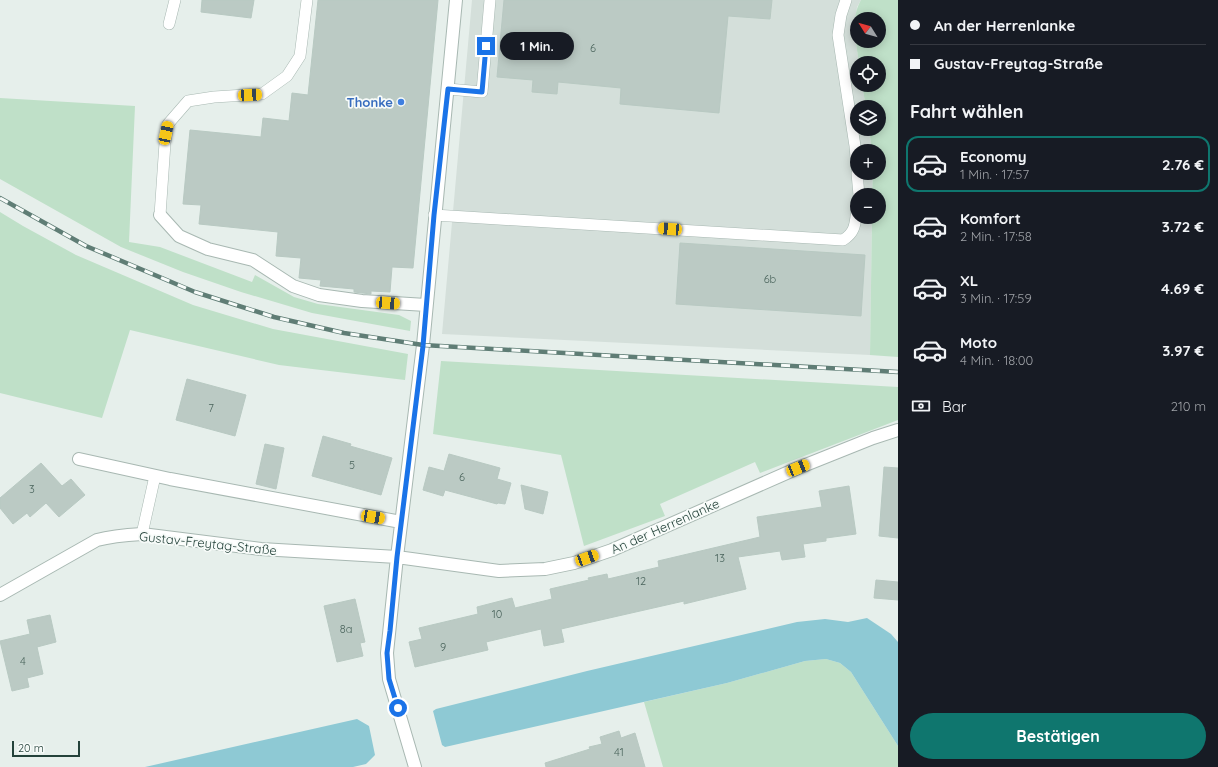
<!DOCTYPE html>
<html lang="de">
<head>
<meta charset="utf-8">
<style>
	:root { --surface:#171b24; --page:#242831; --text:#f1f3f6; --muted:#9ea1a6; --line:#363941; --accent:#0f766e }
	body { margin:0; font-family:Quicksand,sans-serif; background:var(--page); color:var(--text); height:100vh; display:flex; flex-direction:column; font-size:15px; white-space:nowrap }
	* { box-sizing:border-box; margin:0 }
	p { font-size:13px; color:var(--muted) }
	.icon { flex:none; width:22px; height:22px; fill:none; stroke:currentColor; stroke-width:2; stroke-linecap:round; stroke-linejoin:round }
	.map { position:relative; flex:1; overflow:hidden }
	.drawer { display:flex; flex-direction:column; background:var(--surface); width:320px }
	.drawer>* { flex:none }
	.banner { display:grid; align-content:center; height:88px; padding:0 12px; background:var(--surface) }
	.needle { width:26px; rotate:307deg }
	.fabs { position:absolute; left:850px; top:12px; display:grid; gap:8px }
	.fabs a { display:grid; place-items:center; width:36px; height:36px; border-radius:50%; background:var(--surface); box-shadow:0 2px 10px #0003; font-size:20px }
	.scale { position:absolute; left:12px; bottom:10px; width:68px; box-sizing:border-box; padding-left:4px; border:2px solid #24423a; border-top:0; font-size:11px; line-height:14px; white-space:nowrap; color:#24423a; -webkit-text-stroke:3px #f7fbf9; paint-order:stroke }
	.end { position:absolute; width:18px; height:18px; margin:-9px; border:5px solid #1a73e8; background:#fff; box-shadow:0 0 0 2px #fff }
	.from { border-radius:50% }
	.bubble { position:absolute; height:28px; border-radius:14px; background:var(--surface); box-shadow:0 2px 10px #0003; font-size:13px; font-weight:700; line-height:28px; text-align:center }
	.car { position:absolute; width:12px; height:24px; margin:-12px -6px; border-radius:5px; box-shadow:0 0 3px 1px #0007; background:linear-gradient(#f5c518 24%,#345 0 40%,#f5c518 0 76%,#345 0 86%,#f5c518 0) }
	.banner b { display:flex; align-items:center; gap:14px; height:38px; font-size:15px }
	.banner b+b { border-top:1px solid var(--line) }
	.banner i { width:10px; height:10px; background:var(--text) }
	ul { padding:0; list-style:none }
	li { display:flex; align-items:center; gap:12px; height:56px; margin:0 8px 6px; padding:0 4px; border:2px solid transparent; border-radius:12px }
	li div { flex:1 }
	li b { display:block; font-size:15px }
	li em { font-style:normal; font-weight:700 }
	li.active { border-color:var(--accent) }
	li>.icon { width:36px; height:36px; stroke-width:1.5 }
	h2 { padding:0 12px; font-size:18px; line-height:48px }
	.pay { display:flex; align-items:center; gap:10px; height:44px; padding:0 12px; font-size:15px }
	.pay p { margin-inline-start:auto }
	.action { display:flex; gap:8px; margin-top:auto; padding:8px 12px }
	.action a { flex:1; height:46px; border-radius:24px; background:var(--accent); color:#fff; font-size:16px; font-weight:700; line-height:46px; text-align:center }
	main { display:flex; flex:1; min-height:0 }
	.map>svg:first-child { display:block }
</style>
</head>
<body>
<main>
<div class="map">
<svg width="898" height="767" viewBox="0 0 898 767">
	<rect width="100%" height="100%" fill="#e6efeb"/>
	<path fill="#d4dfda" d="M472 0H861L857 7 854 31 859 63H857V85H862L866 107H857V129H869L872 151H857V173H873L872 195H857V217H872L870 355 442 334Z"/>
	<path fill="#bfe0c8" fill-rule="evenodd" d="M861 0H898V357L870 355 872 217H879V195H872L873 173H879V151H872L869 129H879V107H866L862 85H879V63H859C856 42 850 19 861 0ZM857 19H879V41H857Z
		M0 98 135 106 129 242 160 247 252 282 255 275 294 297 318 304 399 315 411 321 410 331 312 313 241 292 183 272 121 247 0 179Z
		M0 212 23 226 76 255 193 305 273 329 408 354 405 380 279 365 130 330 102 418 0 393Z
		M441 361 898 387V420L760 473 755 462 660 504 665 516 584 546 561 455 433 434Z
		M826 659 840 663 851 672 898 746V767H663L644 702 727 683 805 661Z"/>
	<path fill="#8ec9d4" d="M867 618 891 634 898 642V746L851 672 840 663 826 659 805 661 727 683 445 747 442 745 433 711 436 709 587 671 797 622 825 619 848 622Z
		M357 719 369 726 375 755 366 764 353 767H145Z"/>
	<path fill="#bbcac4" stroke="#b8c9c2" d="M202 0H254L251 18 201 12Z
		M318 0H438L413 268 392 267 390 292 371 291V294L354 292V289L320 286 321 280 299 278 301 258 276 256 278 232 199 224 201 205 183 204 190 130 261 137 263 118 289 121 292 93 308 95Z
		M504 0H772L770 19 728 16 719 113 620 104 621 88 558 82 557 94 532 92 533 80 497 77Z
		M680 243 865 255 861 316 676 304Z
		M187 379 246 395 235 436 176 420Z
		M323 436 351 444 350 446 392 458 381 495 312 476Z
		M265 444 284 448 276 489 256 484Z
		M449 454 500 468 497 479 511 483 505 504 498 503 497 504 445 490 443 496 423 490 429 467 444 471Z
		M41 463 62 486 71 479 85 495 59 517 46 503 30 517 27 513 13 524 0 508V498Z
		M884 467 898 468V538L879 536Z
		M521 485 548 492 543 514 525 509Z
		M849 486 856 534 826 538V541L803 544 805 557 782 560 780 551 738 557 746 589 684 604V601L561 629 564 642 544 646 541 629 486 642 488 650 415 667 409 642 422 639 419 628 478 614 477 607 512 598 515 608 552 599 550 589 589 580 588 578 607 574 608 579 659 567 658 561 760 537 757 517 822 507 819 491Z
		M876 580 898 582V600L874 598Z
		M355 599 365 642 360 643 363 656 337 662 324 606Z
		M50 615 56 642 37 647 43 674 27 678 29 687 12 691 0 641 30 634 27 620Z
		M619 731 621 738 635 733 645 767H546L545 763 590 749 589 747 602 744 600 737Z"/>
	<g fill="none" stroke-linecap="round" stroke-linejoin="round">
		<defs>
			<path id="service" d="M846 0 841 15 838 35 855 146 857 168
				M169 24 175 0
				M448 89 482 92 490 0
				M857 173 859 195
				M160 215 165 143 168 124 188 101 214 97 262 94 287 76 300 56 307 0
				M434 215 843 240C856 232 855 223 857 209
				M142 534 155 476"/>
			<path id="minor" d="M160 215 179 236 208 249 253 260 293 286 319 295 362 301 426 305
				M79 459 170 479 401 522
				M0 595 97 540C112 536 126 535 142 534L261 549 397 557 499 571 545 569 574 563 612 550 798 468 873 438 898 430
				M415 767 389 679 387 653 397 557 423 345 456 0"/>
		</defs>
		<use href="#service" stroke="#a8b8b2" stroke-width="12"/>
		<use href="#minor" stroke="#a8b8b2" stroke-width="14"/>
		<use href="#service" stroke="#fff" stroke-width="11"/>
		<use href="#minor" stroke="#fff" stroke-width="12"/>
		<defs>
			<path id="rail" d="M0 198 86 246 195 292 274 317 344 333 423 345 898 372"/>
		</defs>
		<use href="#rail" stroke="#5f7d75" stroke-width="4.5"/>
		<use href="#rail" stroke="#f7fbf9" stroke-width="3" stroke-dasharray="9" stroke-linecap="butt"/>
	</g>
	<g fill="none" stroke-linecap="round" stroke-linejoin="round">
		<path stroke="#1a73e8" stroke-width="5" d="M398 708 389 679 387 653 390 631 397 557 423 346 434 215 448 89 482 92 486 46"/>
	</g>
	<circle fill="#3f7fe0" stroke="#f7fbf9" stroke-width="1.5" cx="401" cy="102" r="4"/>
	<g text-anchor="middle" stroke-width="3.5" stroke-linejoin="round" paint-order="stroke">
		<g font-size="11" fill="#4a645c">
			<text x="593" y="52">6</text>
			<text x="770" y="283">6b</text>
			<text x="211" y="412">7</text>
			<text x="352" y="469">5</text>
			<text x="462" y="481">6</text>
			<text x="32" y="493">3</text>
			<text x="720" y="562">13</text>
			<text x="641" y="585">12</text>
			<text x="497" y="618">10</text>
			<text x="346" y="633">8a</text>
			<text x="443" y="651">9</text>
			<text x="23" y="665">4</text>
			<text x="619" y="756">41</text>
		</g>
		<g font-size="13" font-weight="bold" fill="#366cbe" stroke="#f7fbf9" text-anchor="end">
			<text x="393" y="107">Thonke</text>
		</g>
		<g font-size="13" fill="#24423a" stroke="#f7fbf9">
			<text transform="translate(665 526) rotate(-24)" y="5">An der Herrenlanke</text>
			<text transform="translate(208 543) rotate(6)" y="5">Gustav-Freytag-Straße</text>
		</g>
	</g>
</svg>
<div class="fabs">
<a><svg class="needle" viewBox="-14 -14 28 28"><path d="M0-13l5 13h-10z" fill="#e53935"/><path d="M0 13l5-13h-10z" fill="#9ea1a6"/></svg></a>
<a><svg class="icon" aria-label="locate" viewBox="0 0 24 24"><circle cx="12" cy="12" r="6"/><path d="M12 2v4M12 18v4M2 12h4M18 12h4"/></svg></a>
<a><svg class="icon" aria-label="layers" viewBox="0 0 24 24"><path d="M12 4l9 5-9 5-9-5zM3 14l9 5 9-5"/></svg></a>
<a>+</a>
<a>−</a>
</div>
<div class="scale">20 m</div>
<i class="end from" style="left:398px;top:708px"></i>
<i class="end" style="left:486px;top:46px"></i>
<div class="bubble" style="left:500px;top:32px;width:74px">1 Min.</div>
<i class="car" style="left:250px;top:95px;rotate:87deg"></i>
<i class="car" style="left:166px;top:133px;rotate:12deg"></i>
<i class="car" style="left:670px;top:229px;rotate:274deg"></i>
<i class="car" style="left:388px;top:303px;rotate:94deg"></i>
<i class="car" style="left:798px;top:468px;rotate:68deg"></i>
<i class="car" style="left:373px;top:517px;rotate:100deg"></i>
<i class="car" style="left:587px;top:558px;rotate:70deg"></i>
</div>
<section class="drawer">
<div class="banner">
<b><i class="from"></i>An der Herrenlanke</b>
<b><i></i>Gustav-Freytag-Straße</b>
</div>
<h2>Fahrt wählen</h2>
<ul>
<li class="active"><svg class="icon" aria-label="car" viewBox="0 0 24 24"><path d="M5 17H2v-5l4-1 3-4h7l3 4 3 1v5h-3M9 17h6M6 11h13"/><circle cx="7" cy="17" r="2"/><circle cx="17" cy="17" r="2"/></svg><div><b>Economy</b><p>1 Min. · 17:57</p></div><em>2.76 €</em></li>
<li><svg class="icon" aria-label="car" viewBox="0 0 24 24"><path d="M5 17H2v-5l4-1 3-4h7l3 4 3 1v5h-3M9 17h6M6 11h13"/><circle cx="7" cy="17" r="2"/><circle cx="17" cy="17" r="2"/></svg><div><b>Komfort</b><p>2 Min. · 17:58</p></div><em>3.72 €</em></li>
<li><svg class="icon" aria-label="car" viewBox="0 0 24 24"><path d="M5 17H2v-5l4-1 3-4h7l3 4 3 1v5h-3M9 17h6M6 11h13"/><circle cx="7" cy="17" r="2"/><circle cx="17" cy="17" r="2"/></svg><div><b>XL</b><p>3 Min. · 17:59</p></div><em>4.69 €</em></li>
<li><svg class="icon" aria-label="car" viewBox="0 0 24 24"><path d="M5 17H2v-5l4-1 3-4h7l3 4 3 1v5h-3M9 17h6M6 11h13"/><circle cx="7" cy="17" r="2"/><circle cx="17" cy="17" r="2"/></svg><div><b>Moto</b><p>4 Min. · 18:00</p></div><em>3.97 €</em></li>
</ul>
<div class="pay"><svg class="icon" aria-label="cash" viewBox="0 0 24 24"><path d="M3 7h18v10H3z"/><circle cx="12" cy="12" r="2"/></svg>Bar<p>210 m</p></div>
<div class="action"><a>Bestätigen</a></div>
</section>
</main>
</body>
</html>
